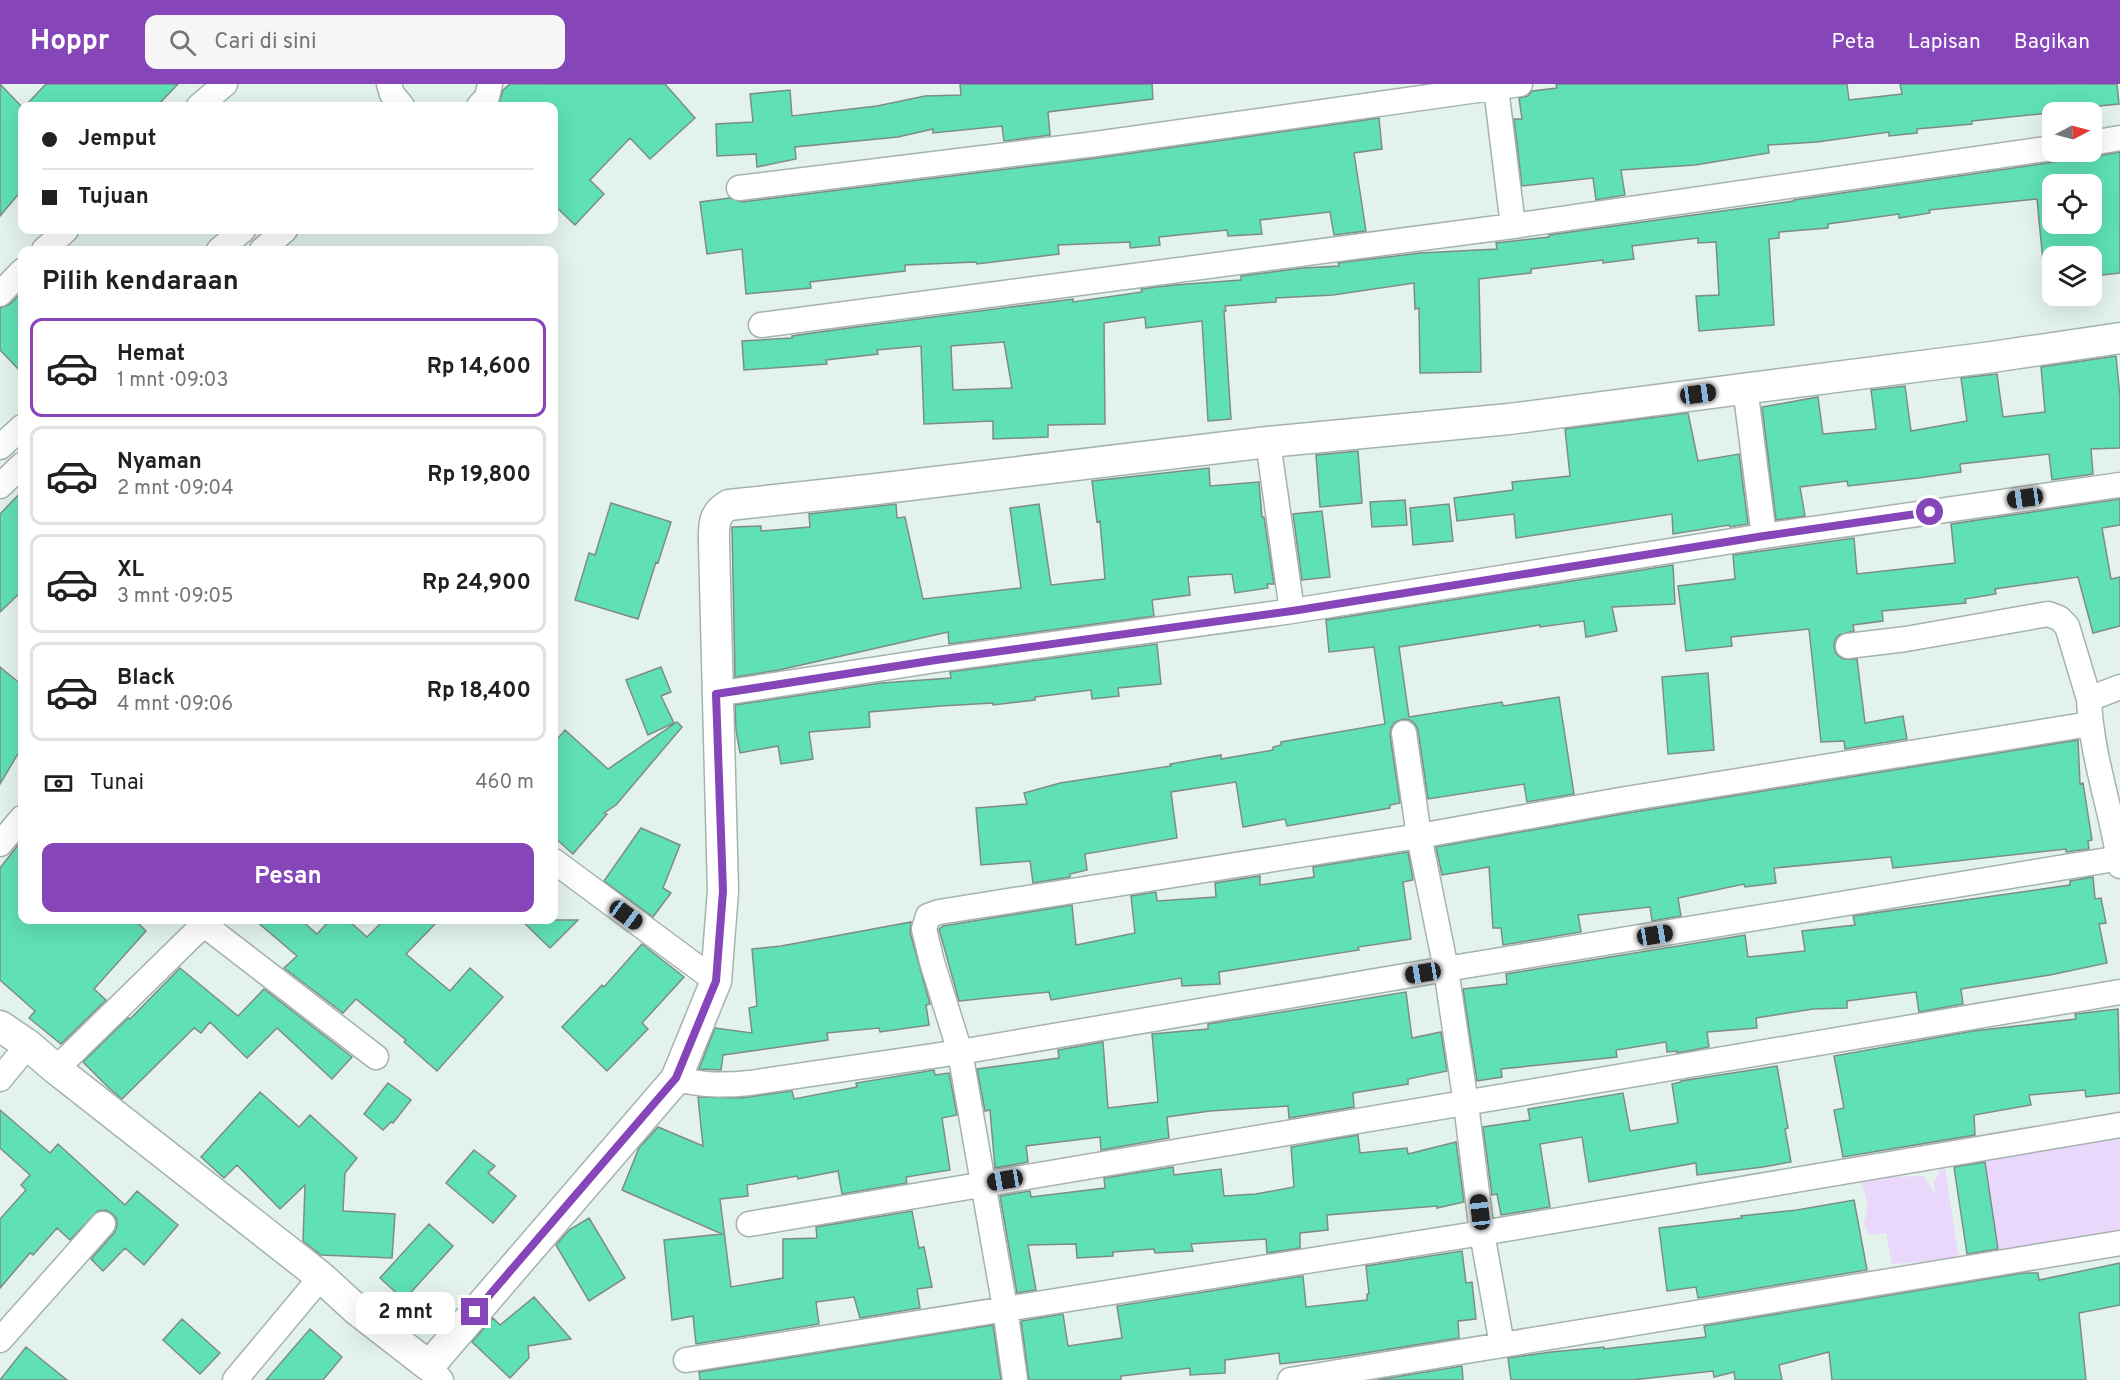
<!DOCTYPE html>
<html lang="id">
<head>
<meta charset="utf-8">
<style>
	:root { --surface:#fff; --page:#f6f6f6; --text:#202124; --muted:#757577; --line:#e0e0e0; --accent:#8745ba }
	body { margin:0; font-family:Overpass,sans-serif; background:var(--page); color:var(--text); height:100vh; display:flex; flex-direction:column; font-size:22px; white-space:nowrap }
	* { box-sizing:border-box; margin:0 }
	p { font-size:20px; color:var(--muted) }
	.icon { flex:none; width:33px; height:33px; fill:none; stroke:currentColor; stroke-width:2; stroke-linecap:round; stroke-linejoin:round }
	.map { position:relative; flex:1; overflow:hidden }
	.details { position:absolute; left:18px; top:162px; width:540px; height:678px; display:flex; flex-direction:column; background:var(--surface); border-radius:12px; box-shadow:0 6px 24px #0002 }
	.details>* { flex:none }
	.hud { position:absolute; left:18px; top:18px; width:540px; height:132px; border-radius:12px; box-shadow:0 6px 24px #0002; display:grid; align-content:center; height:132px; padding:0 24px; background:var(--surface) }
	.needle { width:39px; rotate:84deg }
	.buttons { position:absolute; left:2042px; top:18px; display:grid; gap:12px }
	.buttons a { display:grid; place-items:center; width:60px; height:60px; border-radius:12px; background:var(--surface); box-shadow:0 6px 24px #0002; font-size:30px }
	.end { position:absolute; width:27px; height:27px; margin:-14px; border:8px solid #8745ba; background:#fff; box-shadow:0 0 0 3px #fff }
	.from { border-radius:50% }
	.bubble { position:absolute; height:42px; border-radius:12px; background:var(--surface); box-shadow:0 6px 24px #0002; font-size:20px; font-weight:700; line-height:42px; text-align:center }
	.car { position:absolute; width:18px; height:36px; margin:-18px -9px; border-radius:8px; box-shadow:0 0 4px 2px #0007; background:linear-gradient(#222 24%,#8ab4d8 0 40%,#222 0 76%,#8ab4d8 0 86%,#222 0) }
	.hud b { display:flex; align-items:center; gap:21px; height:57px; font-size:22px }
	.hud b+b { border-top:2px solid var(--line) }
	.hud i { width:15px; height:15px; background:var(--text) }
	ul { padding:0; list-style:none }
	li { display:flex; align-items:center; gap:18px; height:99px; margin:0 12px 9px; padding:0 12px; border:3px solid var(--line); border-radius:12px }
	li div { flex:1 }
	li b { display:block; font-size:22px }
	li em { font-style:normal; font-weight:700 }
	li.selected { border-color:var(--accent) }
	li>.icon { width:54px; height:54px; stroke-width:1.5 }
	h2 { padding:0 24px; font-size:27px; line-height:72px }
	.pay { display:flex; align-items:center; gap:15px; height:66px; padding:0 24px; font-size:22px }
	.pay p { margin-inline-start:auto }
	.cta { display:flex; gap:12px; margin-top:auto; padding:12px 24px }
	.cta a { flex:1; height:69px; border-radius:12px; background:var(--accent); color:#fff; font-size:24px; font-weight:700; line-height:69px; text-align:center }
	header { display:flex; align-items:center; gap:36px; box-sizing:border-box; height:84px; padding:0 30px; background:var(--accent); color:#fff }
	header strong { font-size:28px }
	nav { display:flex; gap:33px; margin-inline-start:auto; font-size:21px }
	.search { width:420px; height:54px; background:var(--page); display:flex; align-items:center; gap:15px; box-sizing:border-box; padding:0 21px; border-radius:12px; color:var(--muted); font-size:22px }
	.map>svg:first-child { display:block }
</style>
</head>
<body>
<header>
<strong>Hoppr</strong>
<div class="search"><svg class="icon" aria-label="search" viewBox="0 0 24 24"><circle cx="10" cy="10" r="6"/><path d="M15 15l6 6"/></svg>Cari di sini</div>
<nav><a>Peta</a><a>Lapisan</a><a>Bagikan</a></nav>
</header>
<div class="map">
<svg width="2120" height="1296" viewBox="0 0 2120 1296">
	<rect width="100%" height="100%" fill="#e3f3ec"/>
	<path fill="#e9d8fc" d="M2120 1055V1147L1998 1166 1984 1075Z
		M1944 1079 1959 1175 1892 1180 1886 1149 1868 1151 1864 1140 1868 1122 1862 1099 1885 1088 1893 1093 1924 1092 1935 1111 1934 1098Z"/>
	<path fill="#5fe0b7" stroke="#7e8c87" stroke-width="1.5" fill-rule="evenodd" d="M0 0 22 23V106L0 132Z
		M46 0H178L157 22H25Z
		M510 0H665L695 34 650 75 630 54 590 96 604 110 575 141 554 121V22H498L503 6Z
		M960 0H1152L1153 15 1048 28 1050 51 1004 57 1002 42 933 49V45L898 53 795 63 796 75 757 83 756 70 717 72 716 40 753 38 750 10 790 6 792 32 877 22 925 12 961 11Z
		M1556 0H1847L1849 16 1902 10 1900 0H2117L2119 20 2069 25V27L1972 37V40L1917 45V49L1889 52V48L1817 58 1768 61 1769 69 1695 81 1621 86 1625 111 1596 116 1593 94 1522 102 1514 35H1522L1519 14 1528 12 1532 7 1557 4Z
		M1379 34 1382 65 1354 69 1366 147 1334 151 1330 128 1260 136 1262 150 1228 152 1227 146 1159 153 1160 161 1130 164V158L1058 161 1059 170 977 180 976 178 905 181V187L810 198 811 204 746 210 742 165 707 170 700 118 730 114 741 118 1097 74Z
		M2120 68V189L2093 192 2095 215 2047 219 2037 115 1929 126 1930 129 1899 134V130L1828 140V144L1779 148V154L1769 155 1774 241 1699 247 1696 212 1719 211 1716 158 1698 159V154L1632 162 1634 175 1603 179V176L1531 185V189L1479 195 1481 288 1420 289 1419 224 1415 225 1414 199 1333 211 1276 214V218L1225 222 1226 227H1224L1231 335 1208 337 1202 237 1146 244 1145 233 1104 239 1105 340 1048 341V353L993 355V337L924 340 921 262 877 266 878 270 826 276 827 280 744 286 742 257 792 254V252L841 245 1073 215V218L1142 208 1141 205 1174 201 1241 196V192L1303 184 1339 182 1338 179 1420 169 1497 165 1496 159 1549 153V151L1794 117V116L2054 78 2063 73 2083 70 2093 73ZM2052 100H2091V140H2052ZM2052 172H2091V212H2052ZM1004 258 1012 304 953 306 951 262Z
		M19 211 22 214V289L0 266V224L10 220Z
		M2116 272 2120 313V364L2091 365 2093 390 2052 396 2049 370 1960 380 1961 388 1918 394 1848 402 1847 397 1800 403 1805 432 1776 436 1762 323 1818 313 1823 350 1876 345 1871 306 1905 302 1911 347 1967 337 1961 294 1997 290 2003 333 2045 328 2041 283Z
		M1688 329 1698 377 1739 370 1748 440 1730 443 1729 441 1673 450 1672 430 1516 454 1514 430 1457 437 1454 414 1513 406 1512 398 1570 392 1565 345Z
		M1358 367 1362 419 1320 423 1316 371Z
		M1209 384 1210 402 1259 398 1262 433H1264L1274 500H1267L1268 504 1235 509 1232 490 1188 493 1190 511 1152 516 1154 532 949 560 948 548 779 586 735 593 732 443 761 442V447L810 443 809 430 896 420 897 434 905 433 923 515 1021 504 1010 424 1039 420 1051 501 1105 495 1100 437 1097 438 1092 397Z
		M22 407V507L0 528V430Z
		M2120 415V441L2102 444 2111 495 2120 493V542L2093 549 2078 493 1995 505 1996 510 1965 515 1966 519 1882 527 1883 537 1853 541 1854 547 1839 551 1835 556 1834 563 1836 570 1843 575H1857L1865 639 1903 632 1907 655 1845 665 1844 657 1821 658 1809 545 1731 553 1732 562 1686 567 1678 502 1735 495 1733 471 1854 454 1857 490 1955 479 1951 440Z
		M1405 416 1407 441 1372 443 1370 418Z
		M611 419 671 438 658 479 656 478 638 535 575 516 589 469 595 471Z
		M1449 420 1453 457 1413 461 1410 424Z
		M1322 427 1330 493 1302 496 1293 430Z
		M1673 481 1675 520 1612 523 1617 547 1586 553 1584 537 1540 543V541L1399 563 1409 633 1502 618 1503 622 1559 613 1574 710 1527 718 1524 700 1428 715 1418 646 1415 640 1410 636 1403 635 1395 638 1391 644 1390 651 1400 719 1390 721V724L1287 742 1285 735 1243 743 1236 698 1171 708 1177 754 1085 770 1087 786 1070 790V793L1033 799 1030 777 981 781 976 724 1027 720 1024 709 1060 699 1171 682 1170 680 1221 671V675L1273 666V663L1281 661V658L1385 640 1374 563 1329 568 1326 536Z
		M1157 560 1161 600 1118 604 1119 612 1092 615 1091 606 1035 613V616L993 621V619L941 622 869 628 870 643 809 648 813 675 781 680 778 662 740 669 736 646 735 621 881 599 951 594 950 588Z
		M0 583 22 601V663L0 700Z
		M661 583 671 608 661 612 674 639 648 651 626 596Z
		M1708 589 1714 666 1668 670 1662 593Z
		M677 638 682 643 616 721 604 729 607 730 573 770 554 753V659L565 646 608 685Z
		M2078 656 2080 700 2083 699 2092 756 2088 757 2089 765 2066 768V765L1893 784 1891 773 1774 784 1776 799 1745 803 1744 800 1678 814 1681 832 1652 837 1650 823 1578 831 1581 848 1503 861 1501 844H1493L1489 783 1442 791 1436 763 1622 730Z
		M641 744 680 761 663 804 671 809 653 833 604 797Z
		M22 756V836H135L146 847 94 905 106 916 61 960 29 934 35 927 0 896V784Z
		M1408 768 1413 796 1403 798 1411 855 1358 863 1359 866 1219 888 1220 900 1182 902 1181 894 1051 916 1049 908 959 917 939 845 943 842 1072 821 1076 861 1135 849 1131 812 1156 808 1157 817 1216 813 1215 799 1260 792V801L1314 793 1313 783Z
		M2093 793 2095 815 2101 814 2106 839 2099 840 2107 879 2050 891 1961 905 1963 920 1919 928 1916 908 1847 917V924L1813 925 1756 934 1757 944 1707 948 1709 963 1677 969V967L1667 968 1666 958 1616 966 1617 973 1501 985 1502 993 1477 997 1463 905 1507 900 1506 890 1745 851 1748 873 1805 867 1802 847 1855 841 1853 832 2070 801V797Z
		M255 836H301L317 850 330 836H348L367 853 384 836H439L406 870 450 907 470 884 503 913 437 987 404 958 406 956 356 915 343 929 284 884 297 872Z
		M521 836H578L550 864Z
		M911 838 910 848 930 920 926 921 929 941 880 948 879 944 827 949 828 956 723 971 721 986 699 985 715 944 752 949 749 924 757 922 752 865 781 862Z
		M642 860 684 893 642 939 648 945 607 987 562 943 602 901 604 903Z
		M180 884 238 932 264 905 352 973 332 995 277 944 247 974 210 938 201 949 194 944 122 1015 109 1004 83 978 128 934 130 935Z
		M1406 908 1412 954 1441 948 1447 987 1408 995V1000L1353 1009 1354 1023 1289 1034 1288 1022 1210 1027 1167 1033 1169 1054 1101 1066 1100 1053 1026 1062 1028 1078 995 1084 990 1026 985 1027 977 985 1059 974 1058 966 1103 958 1108 1024 1158 1018 1152 950 1208 945V940Z
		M2118 925 2120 1009 2086 1013 2085 1006 2029 1011 2031 1021 1974 1031 1975 1051 1843 1073 1834 1026 1844 1024 1834 972 1973 947 2076 935 2075 930Z
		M1777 982 1788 1044 1785 1045 1791 1078 1763 1083 1697 1091 1696 1079 1589 1098 1582 1053 1540 1060 1550 1123 1501 1131 1497 1110 1492 1111 1483 1043 1530 1036 1528 1025 1623 1009 1630 1047 1678 1039 1672 1000 1681 998V997Z
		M934 986 935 991 949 989 957 1031 942 1034 950 1086 906 1093 907 1099 842 1110 838 1087 798 1095 797 1092 747 1101 748 1112 720 1115 731 1203 783 1194V1155L817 1154 816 1143 912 1127 919 1164 924 1163 932 1203 917 1205 920 1224 860 1234 854 1213 816 1218 819 1240 696 1260 693 1232 672 1236 664 1156 722 1150 622 1106 639 1064 658 1043 703 1062 698 1013 741 1014 792 1007 794 1015 857 1003 856 999Z
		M388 999 411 1016 393 1039 391 1038 383 1046 364 1030Z
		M260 1008 299 1043 310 1031 357 1074 345 1089 343 1127 395 1130 392 1174 321 1171 303 1157 305 1101 280 1125 237 1081 224 1094 201 1073Z
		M0 1026 50 1069 58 1060 125 1121 137 1107 178 1141 144 1181 125 1164 103 1187 91 1175 114 1149 117 1142V1136L113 1130 106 1126 98 1127 70 1156 57 1144 33 1171 30 1169 0 1204V1135L26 1106 21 1101 30 1091 0 1064Z
		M1358 1051 1360 1069 1407 1064 1408 1070 1456 1058 1464 1118 1437 1124V1122L1327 1131 1328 1146 1300 1149V1164L1267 1169 1266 1155 1191 1160 1193 1167 1155 1169 1154 1165 1113 1168V1172L1077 1174 1076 1160 1028 1161 1036 1206 1017 1209 1000 1112 1030 1107 1031 1113 1105 1104 1104 1094 1173 1083 1174 1091 1221 1085 1224 1112 1256 1110 1294 1103 1291 1063Z
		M474 1066 495 1082 488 1089 516 1112 493 1139 446 1099Z
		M1985 1078 1998 1165 1967 1170 1954 1083Z
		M1854 1116 1867 1186 1698 1214 1696 1203 1667 1207 1659 1144 1742 1134 1741 1132 1797 1126Z
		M589 1134 625 1194 589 1217 556 1161 569 1146Z
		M429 1140 453 1162 404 1216 380 1194Z
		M1462 1167 1466 1199 1472 1198 1476 1235 1458 1237 1459 1254 1333 1274 1280 1280 1279 1269 1225 1276V1289L1190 1291V1284L1121 1292V1296H1029L1021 1237 1063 1230 1068 1262 1122 1254 1117 1222 1303 1192 1306 1223 1367 1216V1210H1369L1366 1182Z
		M2120 1179V1221L2079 1229 2086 1296H1832L1829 1268 1779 1281 1782 1296H1735L1734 1288 1714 1293 1713 1287 1632 1296H1511L1508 1274 1551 1268 1604 1263V1265L1706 1253 1704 1242 2023 1189H2038L2039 1196Z
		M534 1213 571 1255 528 1262 529 1274 510 1294 472 1258 493 1234 500 1241Z
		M182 1235 220 1269 200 1290 163 1256Z
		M993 1241 1001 1296H700L699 1288Z
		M310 1245 342 1273 323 1296H266Z
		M26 1263 67 1296H0Z
		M1462 1282 1463 1296H1377Z"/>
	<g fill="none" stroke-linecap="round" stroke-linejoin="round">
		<defs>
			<path id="minor" d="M389 0 392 10 402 22
				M1496 4 1513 142
				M199 22 225 0
				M479 22 487 13 490 0
				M2091 59 2120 54
				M739 104 1095 60 1520 0
				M44 166 66 146
				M219 166 243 146
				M262 166 285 146
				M0 210 22 187
				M761 241 1513 142 2052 64
				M1745 303 1764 452
				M1268 358 1292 527
				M0 363 22 343
				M0 402 22 381
				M1848 562 1906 555 2048 530 2059 534 2067 542 2089 615
				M2120 603 2089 615C2091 672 2112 726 2120 782
				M716 610 936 576 1292 527 1764 452 2120 401
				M1404 649 1419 752 1446 885 1466 1020 1482 1149 1502 1261
				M0 760 22 734
				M554 777 716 897
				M56 985 201 843 211 846 376 973
				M0 995 28 961
				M676 995C703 1001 722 1002 750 999L960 968 1446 885 2120 774
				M749 1140 2120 908
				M0 1256 103 1140
				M686 1276 1482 1149 2120 1041
				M429 1282 441 1296
				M235 1296 321 1193
				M1015 1296 1005 1224 960 968 932 878 924 845 928 832 939 828 1419 752 1620 716 2090 640
				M1290 1296 2120 1159"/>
			<path id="tertiary" d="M0 942 28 961 56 985 321 1193 357 1226 429 1282 676 995 716 897 723 807 714 460C714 443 712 430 729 421L868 406 1268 358 1509 335 1992 273 2120 254"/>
		</defs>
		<use href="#minor" stroke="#a4b3ad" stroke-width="27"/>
		<use href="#tertiary" stroke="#a4b3ad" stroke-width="33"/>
		<use href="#minor" stroke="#fff" stroke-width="24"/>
		<use href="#tertiary" stroke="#fff" stroke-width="30"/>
	</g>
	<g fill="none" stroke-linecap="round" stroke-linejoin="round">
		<path stroke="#8745ba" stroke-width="8" d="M475 1228 676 994 716 897 723 807 716 610 936 576 1292 527 1764 452 1930 428"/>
	</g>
</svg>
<div class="buttons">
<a><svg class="needle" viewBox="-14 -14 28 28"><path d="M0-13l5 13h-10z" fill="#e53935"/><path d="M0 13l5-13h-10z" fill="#757577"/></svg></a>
<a><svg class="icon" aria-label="locate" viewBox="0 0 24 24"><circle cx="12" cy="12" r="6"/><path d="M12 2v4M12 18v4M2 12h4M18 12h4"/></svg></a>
<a><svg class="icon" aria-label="layers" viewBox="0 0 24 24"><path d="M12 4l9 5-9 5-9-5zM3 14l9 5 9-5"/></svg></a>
</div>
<i class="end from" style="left:1930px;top:428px"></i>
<i class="end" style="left:475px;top:1228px"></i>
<div class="bubble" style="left:356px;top:1208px;width:99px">2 mnt</div>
<i class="car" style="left:1698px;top:310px;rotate:82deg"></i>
<i class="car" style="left:2025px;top:414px;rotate:262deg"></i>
<i class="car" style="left:626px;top:831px;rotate:126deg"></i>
<i class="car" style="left:1655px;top:851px;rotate:81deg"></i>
<i class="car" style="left:1423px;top:889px;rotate:260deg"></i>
<i class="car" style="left:1005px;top:1096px;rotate:260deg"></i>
<i class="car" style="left:1480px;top:1128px;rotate:353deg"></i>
<div class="hud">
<b><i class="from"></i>Jemput</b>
<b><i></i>Tujuan</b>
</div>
<section class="details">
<h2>Pilih kendaraan</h2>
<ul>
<li class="selected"><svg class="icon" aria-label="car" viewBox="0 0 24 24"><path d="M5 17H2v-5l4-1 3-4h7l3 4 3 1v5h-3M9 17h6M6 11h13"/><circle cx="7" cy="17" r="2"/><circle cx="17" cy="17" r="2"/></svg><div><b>Hemat</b><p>1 mnt · 09:03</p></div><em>Rp 14,600</em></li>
<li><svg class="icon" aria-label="car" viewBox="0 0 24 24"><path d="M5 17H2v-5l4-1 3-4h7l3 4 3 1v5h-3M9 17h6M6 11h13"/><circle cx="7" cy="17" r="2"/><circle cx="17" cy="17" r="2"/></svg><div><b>Nyaman</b><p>2 mnt · 09:04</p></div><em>Rp 19,800</em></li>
<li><svg class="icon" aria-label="car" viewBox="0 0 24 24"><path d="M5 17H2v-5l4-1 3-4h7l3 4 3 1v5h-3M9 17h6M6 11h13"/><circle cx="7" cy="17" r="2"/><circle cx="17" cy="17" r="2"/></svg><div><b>XL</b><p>3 mnt · 09:05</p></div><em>Rp 24,900</em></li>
<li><svg class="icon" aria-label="car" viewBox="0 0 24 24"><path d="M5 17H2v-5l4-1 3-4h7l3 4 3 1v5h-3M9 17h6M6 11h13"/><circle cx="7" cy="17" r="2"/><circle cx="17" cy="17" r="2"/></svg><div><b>Black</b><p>4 mnt · 09:06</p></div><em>Rp 18,400</em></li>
</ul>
<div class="pay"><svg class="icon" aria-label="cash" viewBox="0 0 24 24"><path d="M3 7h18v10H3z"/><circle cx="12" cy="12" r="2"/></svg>Tunai<p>460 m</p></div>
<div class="cta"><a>Pesan</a></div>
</section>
</div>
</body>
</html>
